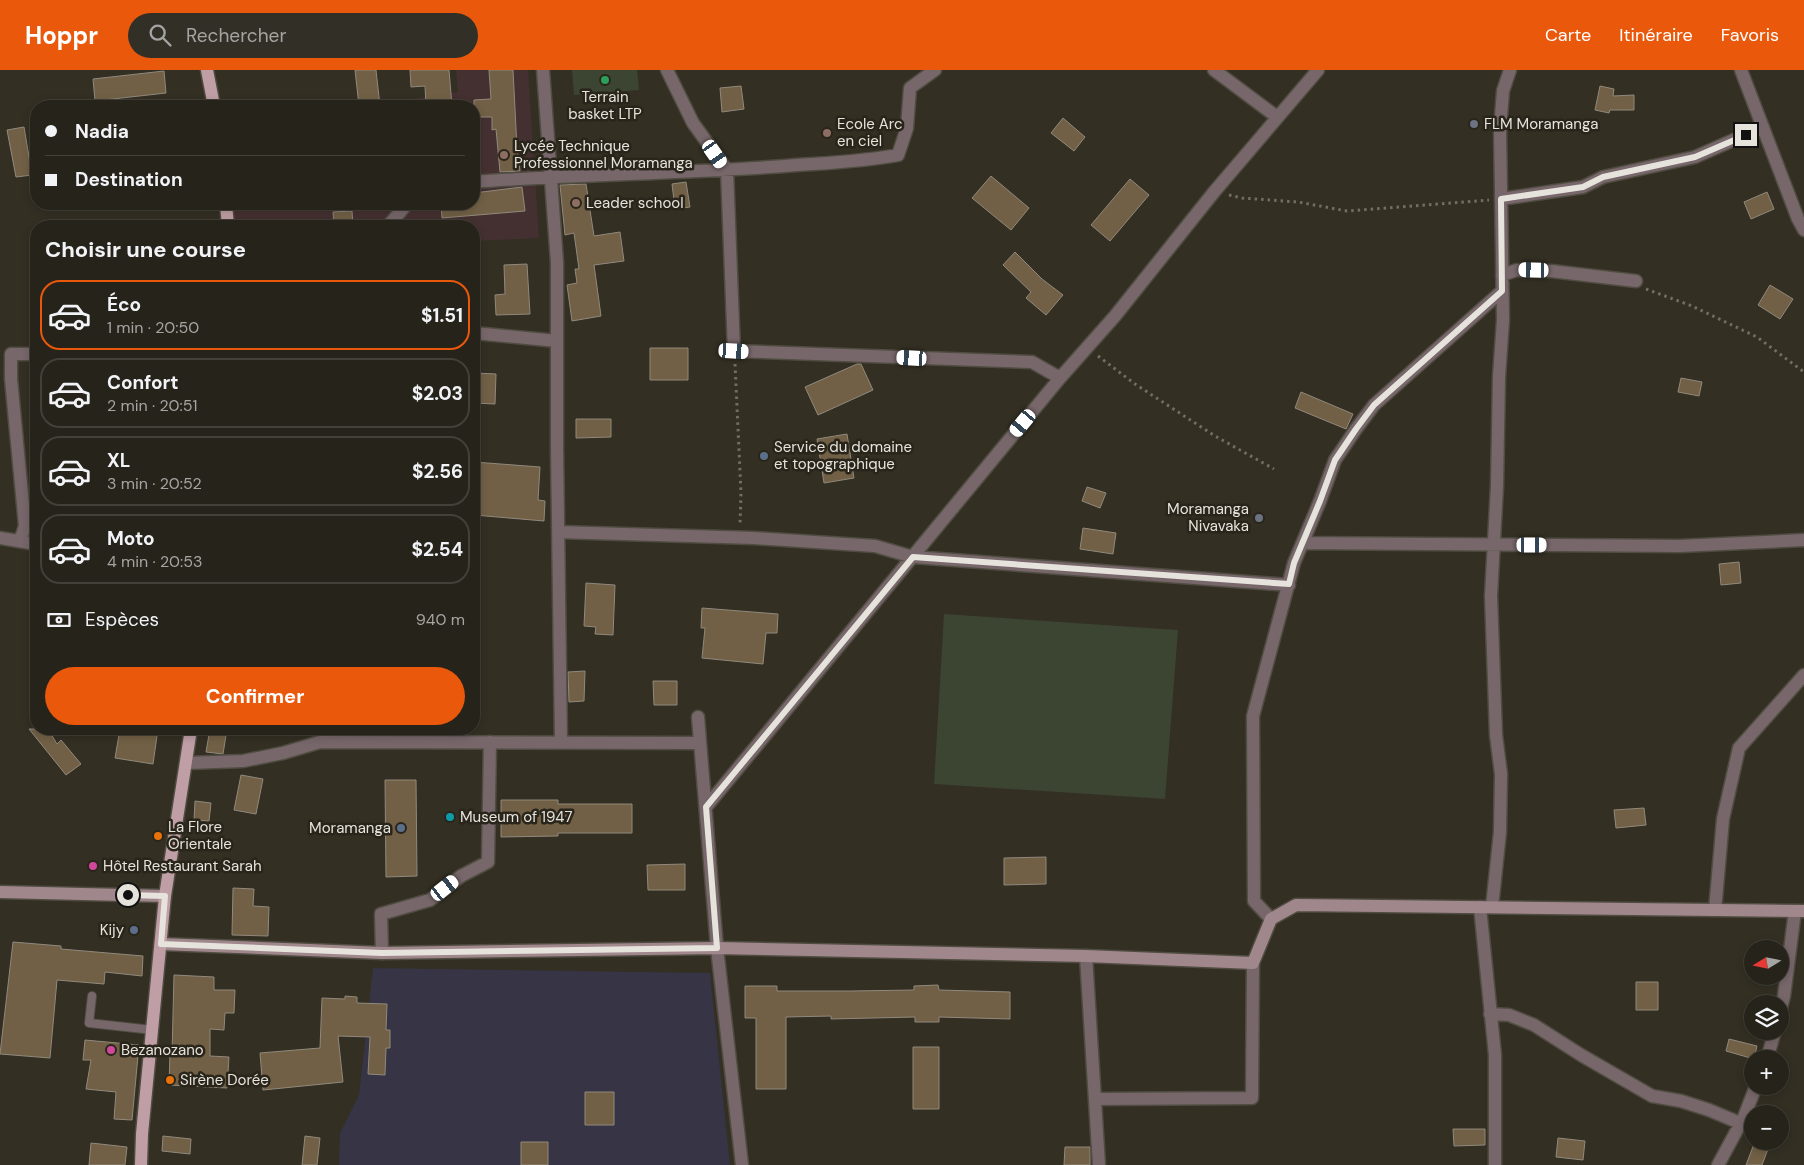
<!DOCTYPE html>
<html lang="fr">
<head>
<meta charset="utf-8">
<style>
	:root { --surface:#26231a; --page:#322f27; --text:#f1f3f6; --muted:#a4a4a2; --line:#424039; --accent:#ea580c }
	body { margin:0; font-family:"DM Sans",sans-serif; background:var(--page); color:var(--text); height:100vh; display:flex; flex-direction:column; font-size:19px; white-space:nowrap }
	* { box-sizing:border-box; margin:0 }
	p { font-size:16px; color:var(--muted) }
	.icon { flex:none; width:28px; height:28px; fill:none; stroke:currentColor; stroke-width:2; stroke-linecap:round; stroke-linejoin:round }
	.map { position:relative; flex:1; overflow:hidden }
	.sheet { position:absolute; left:30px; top:150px; width:450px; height:515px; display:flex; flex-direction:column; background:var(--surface); border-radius:20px; box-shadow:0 2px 8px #0003,0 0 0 1px var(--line) }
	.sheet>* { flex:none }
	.guide { position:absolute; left:30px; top:30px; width:450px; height:110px; border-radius:20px; box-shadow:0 2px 8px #0003,0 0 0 1px var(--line); display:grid; align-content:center; height:110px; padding:0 15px; background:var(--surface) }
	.needle { width:32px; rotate:260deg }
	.controls { position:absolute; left:1744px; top:870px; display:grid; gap:10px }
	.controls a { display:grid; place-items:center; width:45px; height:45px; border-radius:50%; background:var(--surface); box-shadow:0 2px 8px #0003,0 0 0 1px var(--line); font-size:25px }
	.end { position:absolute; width:22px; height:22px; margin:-11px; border:6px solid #e6e3dc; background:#111; box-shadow:0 0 0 2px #111 }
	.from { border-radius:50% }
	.car { position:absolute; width:15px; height:30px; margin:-15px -8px; border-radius:6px; box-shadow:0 0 4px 1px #0007; background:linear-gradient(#fff 24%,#345 0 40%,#fff 0 76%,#345 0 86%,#fff 0) }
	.guide b { display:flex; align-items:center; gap:18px; height:48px; font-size:19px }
	.guide b+b { border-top:1px solid var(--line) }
	.guide i { width:12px; height:12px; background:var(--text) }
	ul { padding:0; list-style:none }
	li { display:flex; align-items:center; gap:15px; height:70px; margin:0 10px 8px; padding:0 5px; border:2px solid var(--line); border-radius:20px }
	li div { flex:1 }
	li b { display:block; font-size:19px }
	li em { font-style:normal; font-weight:700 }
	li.active { border-color:var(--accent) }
	li>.icon { width:45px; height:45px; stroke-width:1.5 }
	h2 { padding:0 15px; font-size:22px; line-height:60px }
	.pay { display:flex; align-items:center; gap:12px; height:55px; padding:0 15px; font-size:19px }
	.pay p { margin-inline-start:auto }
	.cta { display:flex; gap:10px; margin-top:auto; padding:10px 15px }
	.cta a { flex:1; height:58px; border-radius:30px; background:var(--accent); color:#fff; font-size:20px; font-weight:700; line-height:58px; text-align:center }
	header { display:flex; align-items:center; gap:30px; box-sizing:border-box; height:70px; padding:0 25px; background:var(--accent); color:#fff }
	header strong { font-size:24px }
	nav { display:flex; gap:28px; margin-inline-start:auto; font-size:18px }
	.search { width:350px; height:45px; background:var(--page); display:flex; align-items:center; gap:12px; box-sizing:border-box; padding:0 18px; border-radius:28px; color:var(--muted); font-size:19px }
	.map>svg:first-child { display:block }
</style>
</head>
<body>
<header>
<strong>Hoppr</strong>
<div class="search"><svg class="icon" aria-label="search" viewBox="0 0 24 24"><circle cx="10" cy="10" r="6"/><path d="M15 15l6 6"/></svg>Rechercher</div>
<nav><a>Carte</a><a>Itinéraire</a><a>Favoris</a></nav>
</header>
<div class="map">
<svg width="1804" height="1095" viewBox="0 0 1804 1095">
	<rect width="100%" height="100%" fill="#332f23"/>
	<path fill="#363445" d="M373 898 710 903 730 1095H339L340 1063 359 1025Z"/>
	<path fill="#453031" d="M456 0H528L539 168 474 171V156H232V134H474V36H413L412 29 458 22Z"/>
	<path fill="#3c4432" d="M572 0H637L639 20 574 25Z
		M944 544 1178 560 1165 729 934 714Z"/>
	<path fill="#716045" stroke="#91897d" d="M355 0H376L380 36H359Z
		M410 0H449L452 36H426L425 16 411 17Z
		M489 0H513L517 78 520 101 500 102 496 59 492 60V47H474V30L491 29Z
		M164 1 166 23 95 31 93 9Z
		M741 16 744 39 722 42 720 18Z
		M1600 16 1614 19 1613 26 1634 25V40H1610L1609 43 1595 40Z
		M1063 48 1085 67 1074 81 1051 63Z
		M24 57 32 105 16 107 7 60Z
		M991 106 1029 138 1011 160 972 128Z
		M1130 109 1149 125 1110 171 1091 155Z
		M686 112 690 137 675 139 672 114Z
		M586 114 594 166 620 162 624 191 594 195 601 246 572 251 567 215 577 213 575 199H579L574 163 565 165 560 115Z
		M522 117 525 141 442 148 441 134H474V123Z
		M1767 122 1774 139 1751 149 1744 132Z
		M352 141 353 156H334L333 142Z
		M1015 182 1042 209 1063 225 1046 245 1026 228 1031 222 1003 195Z
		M527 194 530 244 496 245 495 225 505 224 504 195Z
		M1770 215 1793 229 1780 249 1758 235Z
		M650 278H688V310H650Z
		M857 294H861L873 320 818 345 805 317Z
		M474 303 496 304 495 334 474 333Z
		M1681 308 1702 312 1699 326 1678 322Z
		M1301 322 1353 344 1346 359 1295 338Z
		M576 349H611V367L576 368Z
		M847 364 854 408 824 413 817 369Z
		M474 392 540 397 538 430 545 431 544 451 474 445Z
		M1087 417 1106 423 1100 438 1082 431Z
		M1083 458 1116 463 1113 484 1080 479Z
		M1739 492 1741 513 1721 515 1719 494Z
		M586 513 615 515 613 565 595 564 596 557 584 556Z
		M702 538 778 544 777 563H766L763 594 702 588 705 558H701Z
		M585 601 584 631 569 632 568 602Z
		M653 611H677V635H654Z
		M29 659H48L57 674 61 670 81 694 66 705Z
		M120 659H158L153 694 115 688Z
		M210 659H227L223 684 206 682Z
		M241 705 263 709 256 744 234 740Z
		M385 710H416L417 806 386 807Z
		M501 730H558V734H632V763H558V766L501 767Z
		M195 731 211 733 209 751 194 750Z
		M1644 738 1646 755 1616 758 1614 740Z
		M1046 787V814L1004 815V788Z
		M685 794V820H648L647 795Z
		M233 818 254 819 253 836 269 837 268 866 232 865Z
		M13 872 61 876V879L143 886 142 906 105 902 104 914 57 910 50 988 0 984Z
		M174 905 214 907V920H235L234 943H225L224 960 210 959V986L229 987 227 1018 169 1015 170 983 172 984Z
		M1636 912H1658V940H1636Z
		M938 915 939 920 1010 922V949L939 947V952H915V947L831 949V946L786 947V1019H756V948H745V916H777V921H850L914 920V916Z
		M345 926 357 927V933L387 934 386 960H390V978H386L385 1005 368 1004 370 967 338 966 343 1012 263 1020 260 983 320 978 322 928 345 929Z
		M1729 969 1757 976 1754 989 1726 981Z
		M85 970 139 975 132 1050 114 1049 116 1022 86 1019 91 990H83Z
		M913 977H939V1039H913Z
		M585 1022H614V1055H585Z
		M1453 1059H1485V1075L1454 1076Z
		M163 1066 191 1069 190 1084 162 1081Z
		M305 1066 320 1068 317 1095H302Z
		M1558 1068 1585 1071 1583 1090 1556 1087Z
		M521 1072H548V1095H521Z
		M91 1073 127 1077 125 1095H89Z
		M1754 1074 1768 1079 1762 1095H1746Z
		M1065 1077H1090V1095H1064Z"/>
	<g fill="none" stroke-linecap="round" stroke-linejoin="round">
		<defs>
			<path id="lane" d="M92 926 89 953 153 960"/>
			<path id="street" d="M543 0 557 192V377L561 672
				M667 0 693 53 727 100 734 281 1032 292 1060 308
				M1214 0 1277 47
				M1741 0 1798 149 1804 160
				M474 112C577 104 681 104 785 96 823 93 861 92 898 85L907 58 910 18 935 0
				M1501 129 1583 117 1603 107 1695 87 1763 57
				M388 156 407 134
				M1502 205 1517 200 1551 201 1636 211
				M474 263 557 271
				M558 462 754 468 875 476 913 487 1289 515
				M0 468 36 474
				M20 471 25 456 11 309V284H36
				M1303 473 1680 476 1804 470
				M698 647 717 878 742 1095
				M187 693 243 691 283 683 320 672 700 673
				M706 737 1060 308 1115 246 1214 122 1318 0
				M1480 837 1495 985V1095
				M1492 837 1500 762 1501 704 1496 665 1491 526 1497 416 1499 307 1503 250 1500 59 1503 21 1510 0
				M1715 840 1723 749 1739 678 1804 605
				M1271 849 1254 831 1253 646 1294 493 1320 431 1335 390 1356 359 1374 335 1502 221
				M382 883 381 844 430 830 461 806 488 792 490 672
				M1086 886 1099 1095
				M1780 942 1784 926 1795 841
				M1490 944 1509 945 1534 955 1581 985 1652 1026 1681 1031 1709 1040 1740 1053
				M1767 989 1775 961
				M1095 1029 1252 1028 1253 893
				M1718 1095 1744 1047 1756 1016"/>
			<path id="secondary" d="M0 822 165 826
				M161 874 382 883 717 878 1086 886 1253 893 1271 849 1296 835 1804 841"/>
			<path id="primary" d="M207 0 214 36
				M226 134 228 156
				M141 1095 142 1064 165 826 191 659"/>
		</defs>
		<use href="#lane" stroke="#504c41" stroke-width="10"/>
		<use href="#street" stroke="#504c41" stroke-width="15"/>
		<use href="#secondary" stroke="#504c41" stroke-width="15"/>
		<use href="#primary" stroke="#504c41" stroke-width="15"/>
		<path stroke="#716e64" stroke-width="3" stroke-dasharray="2.5 4" stroke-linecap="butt" d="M1229 125 1242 128 1298 132 1347 141 1489 130
			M1646 219 1692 236 1757 267 1804 302
			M1098 286 1135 314 1215 366 1274 399
			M735 294 741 423 740 455"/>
		<use href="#lane" stroke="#77676b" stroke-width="8"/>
		<use href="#street" stroke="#77676b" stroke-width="12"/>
		<use href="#secondary" stroke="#a0878c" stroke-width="12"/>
		<use href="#primary" stroke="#bf9fa5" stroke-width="12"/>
	</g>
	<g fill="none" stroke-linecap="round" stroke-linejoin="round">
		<path stroke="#e6e3dc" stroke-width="6" d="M128 825 165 826 161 874 382 883 717 878 706 737 913 487 1289 514 1294 493 1320 431 1335 390 1356 359 1374 335 1502 221 1501 129 1583 117 1603 107 1695 87 1746 65"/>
	</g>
	<circle fill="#2e9e5b" stroke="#29251a" stroke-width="2" cx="605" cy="10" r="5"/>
	<g fill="#6b7280" stroke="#29251a" stroke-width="2">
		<circle cx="1474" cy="54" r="5"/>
		<circle cx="1259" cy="448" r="5"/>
	</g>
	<g fill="#8d6e63" stroke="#29251a" stroke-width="2">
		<circle cx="827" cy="63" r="5"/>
		<circle cx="504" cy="85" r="5"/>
		<circle cx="576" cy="133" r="5"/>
	</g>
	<g fill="#5c6f8a" stroke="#29251a" stroke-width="2">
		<circle cx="764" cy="386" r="5"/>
		<circle cx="401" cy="758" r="5"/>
		<circle cx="134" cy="860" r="5"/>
	</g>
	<circle fill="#0f9aa8" stroke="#29251a" stroke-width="2" cx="450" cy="747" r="5"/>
	<g fill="#e8710a" stroke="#29251a" stroke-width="2">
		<circle cx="158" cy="766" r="5"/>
		<circle cx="170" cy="1010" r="5"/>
	</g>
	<g fill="#d1479c" stroke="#29251a" stroke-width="2">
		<circle cx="93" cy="796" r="5"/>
		<circle cx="111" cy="980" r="5"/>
	</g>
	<g text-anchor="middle" stroke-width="5" stroke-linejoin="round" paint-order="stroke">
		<g font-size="15" fill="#e6e3dc" stroke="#29251a" text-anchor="start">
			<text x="605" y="32" text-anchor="middle">Terrain<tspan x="605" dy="17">basket LTP</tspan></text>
			<text x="837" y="59">Ecole Arc<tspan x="837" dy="17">en ciel</tspan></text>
			<text x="1484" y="59">FLM Moramanga</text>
			<text x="514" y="81">Lycée Technique<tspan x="514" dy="17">Professionnel Moramanga</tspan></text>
			<text x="586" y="138">Leader school</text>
			<text x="774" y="382">Service du domaine<tspan x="774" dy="17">et topographique</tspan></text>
			<text x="1249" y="444" text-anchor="end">Moramanga<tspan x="1249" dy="17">Nivavaka</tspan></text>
			<text x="460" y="752">Museum of 1947</text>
			<text x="168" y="762">La Flore<tspan x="168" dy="17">Orientale</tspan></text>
			<text x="391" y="763" text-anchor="end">Moramanga</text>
			<text x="103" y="801">Hôtel Restaurant Sarah</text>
			<text x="124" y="865" text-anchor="end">Kijy</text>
			<text x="121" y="985">Bezanozano</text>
			<text x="180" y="1015">Sirène Dorée</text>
		</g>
	</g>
</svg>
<div class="controls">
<a><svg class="needle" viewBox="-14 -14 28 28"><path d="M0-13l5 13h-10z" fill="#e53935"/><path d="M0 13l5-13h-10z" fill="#a4a4a2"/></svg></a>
<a><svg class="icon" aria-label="layers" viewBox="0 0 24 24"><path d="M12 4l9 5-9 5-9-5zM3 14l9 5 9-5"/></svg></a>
<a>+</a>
<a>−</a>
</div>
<i class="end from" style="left:128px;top:825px"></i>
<i class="end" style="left:1746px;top:65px"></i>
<i class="car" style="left:715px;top:84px;rotate:145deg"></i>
<i class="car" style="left:1534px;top:200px;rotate:271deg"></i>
<i class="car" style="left:734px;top:281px;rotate:93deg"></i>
<i class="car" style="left:912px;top:288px;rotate:273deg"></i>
<i class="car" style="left:1023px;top:353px;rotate:220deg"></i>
<i class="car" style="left:1532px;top:475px;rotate:90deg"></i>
<i class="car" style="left:445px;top:818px;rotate:52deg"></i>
<div class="guide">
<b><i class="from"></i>Nadia</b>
<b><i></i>Destination</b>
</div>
<section class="sheet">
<h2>Choisir une course</h2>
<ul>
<li class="active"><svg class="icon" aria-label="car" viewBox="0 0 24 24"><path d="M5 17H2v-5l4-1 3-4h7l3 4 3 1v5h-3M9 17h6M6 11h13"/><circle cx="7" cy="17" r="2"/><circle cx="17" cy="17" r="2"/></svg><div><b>Éco</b><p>1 min · 20:50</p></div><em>$1.51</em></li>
<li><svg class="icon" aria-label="car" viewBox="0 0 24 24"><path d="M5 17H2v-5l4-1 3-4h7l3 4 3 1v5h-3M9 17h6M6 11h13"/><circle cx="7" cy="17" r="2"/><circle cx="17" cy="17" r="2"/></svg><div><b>Confort</b><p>2 min · 20:51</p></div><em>$2.03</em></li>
<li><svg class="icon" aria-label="car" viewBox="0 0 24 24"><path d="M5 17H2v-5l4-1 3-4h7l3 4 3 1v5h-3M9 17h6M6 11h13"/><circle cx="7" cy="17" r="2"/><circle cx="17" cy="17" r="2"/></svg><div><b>XL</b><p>3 min · 20:52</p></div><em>$2.56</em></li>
<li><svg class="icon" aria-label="car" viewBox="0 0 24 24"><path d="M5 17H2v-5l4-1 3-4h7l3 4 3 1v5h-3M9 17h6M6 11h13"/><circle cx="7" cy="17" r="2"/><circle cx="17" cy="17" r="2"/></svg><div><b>Moto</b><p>4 min · 20:53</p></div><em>$2.54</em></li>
</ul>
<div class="pay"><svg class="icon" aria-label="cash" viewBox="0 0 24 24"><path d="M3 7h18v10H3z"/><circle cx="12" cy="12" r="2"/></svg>Espèces<p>940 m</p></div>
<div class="cta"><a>Confirmer</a></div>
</section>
</div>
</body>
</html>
